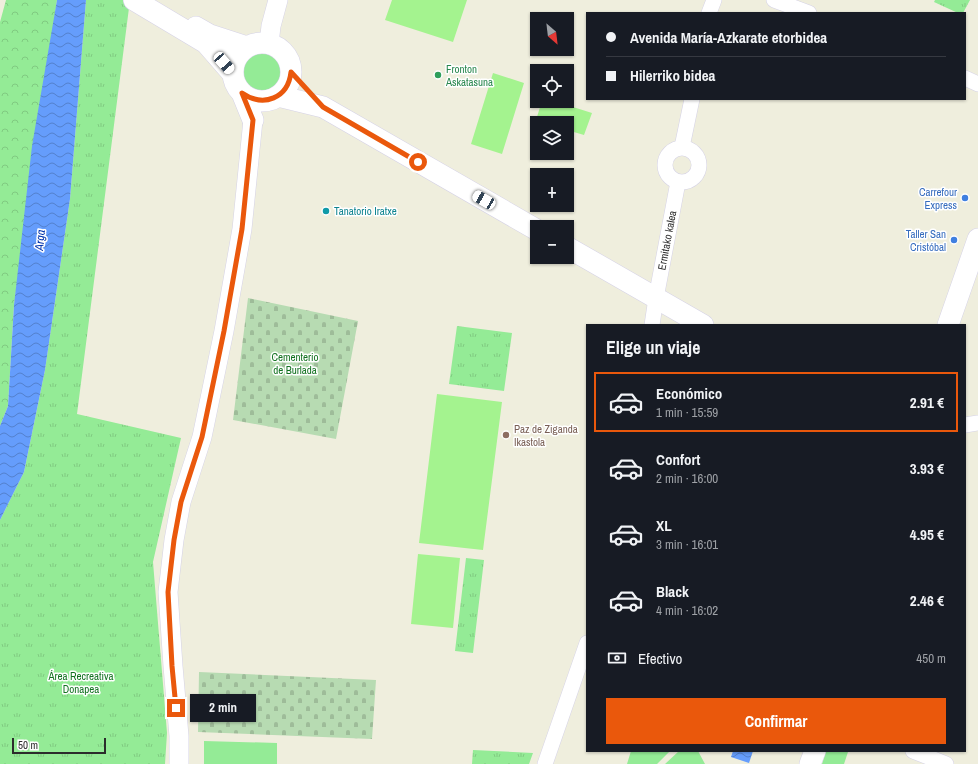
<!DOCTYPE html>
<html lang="es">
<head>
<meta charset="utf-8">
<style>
	:root { --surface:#171b24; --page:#242831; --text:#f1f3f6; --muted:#9ea1a6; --line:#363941; --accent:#ea580c }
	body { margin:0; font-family:"Archivo Narrow",sans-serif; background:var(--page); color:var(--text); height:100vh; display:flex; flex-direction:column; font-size:15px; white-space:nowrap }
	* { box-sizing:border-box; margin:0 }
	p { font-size:13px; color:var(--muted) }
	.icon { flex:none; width:22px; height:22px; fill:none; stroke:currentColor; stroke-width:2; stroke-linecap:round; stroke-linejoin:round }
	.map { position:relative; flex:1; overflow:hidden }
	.panel { position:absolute; left:586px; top:324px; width:380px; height:428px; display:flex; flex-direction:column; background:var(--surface); border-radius:0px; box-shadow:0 1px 3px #0004 }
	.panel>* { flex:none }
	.top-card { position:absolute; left:586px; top:12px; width:380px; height:88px; border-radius:0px; box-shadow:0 1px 3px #0004; display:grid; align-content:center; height:88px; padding:0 20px; background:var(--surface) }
	.needle { width:26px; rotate:152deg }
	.controls { position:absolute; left:530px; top:12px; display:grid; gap:8px }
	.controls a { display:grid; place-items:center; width:44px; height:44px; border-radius:0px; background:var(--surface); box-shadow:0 1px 3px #0004; font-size:20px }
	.scale { position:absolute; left:12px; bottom:10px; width:94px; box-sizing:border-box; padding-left:4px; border:2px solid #2c2c2c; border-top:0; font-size:11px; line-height:14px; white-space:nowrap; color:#2c2c2c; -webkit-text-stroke:3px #fff; paint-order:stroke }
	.end { position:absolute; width:18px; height:18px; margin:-9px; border:5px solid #ea580c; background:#fff; box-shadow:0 0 0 2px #fff }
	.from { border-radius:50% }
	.bubble { position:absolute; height:28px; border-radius:0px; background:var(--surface); box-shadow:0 1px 3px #0004; font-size:13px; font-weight:700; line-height:28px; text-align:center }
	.car { position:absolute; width:12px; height:24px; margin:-12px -6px; border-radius:5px; box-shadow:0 0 3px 1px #0007; background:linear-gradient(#fff 24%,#345 0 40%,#fff 0 76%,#345 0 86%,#fff 0) }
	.top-card b { display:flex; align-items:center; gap:14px; height:38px; font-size:15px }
	.top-card b+b { border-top:1px solid var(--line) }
	.top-card i { width:10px; height:10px; background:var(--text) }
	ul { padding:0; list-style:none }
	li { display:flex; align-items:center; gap:12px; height:60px; margin:0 8px 6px; padding:0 12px; border:2px solid transparent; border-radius:0px }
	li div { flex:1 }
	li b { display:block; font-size:15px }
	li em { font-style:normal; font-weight:700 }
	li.current { border-color:var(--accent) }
	li>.icon { width:36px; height:36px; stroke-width:1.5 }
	h2 { padding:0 20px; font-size:18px; line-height:48px }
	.pay { display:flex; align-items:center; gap:10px; height:44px; padding:0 20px; font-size:15px }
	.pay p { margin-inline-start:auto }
	.action { display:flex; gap:8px; margin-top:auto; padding:8px 20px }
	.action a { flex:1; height:46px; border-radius:0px; background:var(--accent); color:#fff; font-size:16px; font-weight:700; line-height:46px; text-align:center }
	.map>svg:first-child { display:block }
</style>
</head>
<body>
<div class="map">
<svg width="978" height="764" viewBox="0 0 978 764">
	<defs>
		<pattern id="forest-crowns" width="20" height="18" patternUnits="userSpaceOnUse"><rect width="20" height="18" fill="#94eb96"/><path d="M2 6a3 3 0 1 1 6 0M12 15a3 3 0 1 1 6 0" fill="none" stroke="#80ca81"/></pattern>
		<pattern id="cemetery-stones" width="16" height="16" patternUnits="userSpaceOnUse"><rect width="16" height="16" fill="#b7dbb2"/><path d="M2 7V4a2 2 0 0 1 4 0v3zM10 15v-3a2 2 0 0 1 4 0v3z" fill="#9ebc99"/></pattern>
		<pattern id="park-tufts" width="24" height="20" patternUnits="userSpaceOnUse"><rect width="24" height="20" fill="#94eb96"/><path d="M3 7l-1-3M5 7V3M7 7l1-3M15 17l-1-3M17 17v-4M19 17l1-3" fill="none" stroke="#80ca81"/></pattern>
		<pattern id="water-waves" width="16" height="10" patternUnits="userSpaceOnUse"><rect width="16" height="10" fill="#659dfc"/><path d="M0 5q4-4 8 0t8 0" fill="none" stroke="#5380cc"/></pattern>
	</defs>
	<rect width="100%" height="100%" fill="#efeedd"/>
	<path fill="#94eb96" d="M240 71a22 22 0 1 1 44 0a22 22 0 1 1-44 0Z
		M204 741 277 743V764H204Z
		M631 751H670L657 764H627Z
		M679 751H698L705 764H665Z
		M826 751H844L848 752 844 764H822Z"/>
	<path fill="url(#forest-crowns)" d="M6 0H57L14 305 8 406 0 426V22Z"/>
	<path fill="url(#cemetery-stones)" d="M248 298 358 321 336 439 233 420Z
		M199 672 376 680 372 739 198 732Z"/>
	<path fill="url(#park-tufts)" d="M86 0H130L77 414 181 438 153 562 167 733 165 764H0V520L24 472 45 370 70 199Z
		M935 0H970L963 13H958L934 2Z
		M457 326 512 333 504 391 449 384Z
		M466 558 484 560 473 653 455 651Z
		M473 750 533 753 529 764H472Z"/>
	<path fill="#a4f38f" d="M392 0H467L453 42 385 20Z
		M493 73 524 83 502 154 471 144Z
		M542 101H554L592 113 584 135 567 130V123H545L536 120Z
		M437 394 502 402 483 550 419 543Z
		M418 554 460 558 453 628 411 624Z"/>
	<path fill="url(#water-waves)" d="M57 0H86L70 199 45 370 24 472 0 520V426L8 406 14 305 32 146Z
		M733 751H753L749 763 731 757Z"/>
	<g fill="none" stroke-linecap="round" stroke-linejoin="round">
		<defs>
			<g id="minor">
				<path d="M774 0 809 13"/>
				<path d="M709 13 714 0"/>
				<path d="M965 78 978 84"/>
				<path d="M682 147 692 99"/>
				<circle cx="682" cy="165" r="17"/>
				<path id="s1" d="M652 325 656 298 678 182"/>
				<path d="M965 425 978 423"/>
				<path d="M913 751 946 764"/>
				<path d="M545 764 587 643"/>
			</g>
			<path id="tertiary" d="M269 44 271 26 278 0
				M179 764V736L173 666 168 592 174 540 181 502 202 437 224 331 242 229 253 120"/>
			<path id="secondary" d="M134 0 206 43 233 74
				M196 27 210 35 247 47
				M233 72a29 29 0 1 1 58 0a29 29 0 1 1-58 0Z
				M242 93 253 120
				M278 96 323 107 537 230
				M567 247 703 325
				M948 325 978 239
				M810 764 815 751"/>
		</defs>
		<use href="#minor" stroke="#d5d2e6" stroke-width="16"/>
		<use href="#tertiary" stroke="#d5d2e6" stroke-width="20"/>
		<use href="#secondary" stroke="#d5d2e6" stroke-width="22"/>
		<use href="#minor" stroke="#fff" stroke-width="15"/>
		<use href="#tertiary" stroke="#fff" stroke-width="19"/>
		<use href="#secondary" stroke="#fff" stroke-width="21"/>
	</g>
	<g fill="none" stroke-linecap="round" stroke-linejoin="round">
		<path stroke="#ea580c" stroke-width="5" d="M176 708 172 666 168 592 174 540 181 502 202 437 224 331 242 229 253 120 242 93C264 108 288 98 291 72L323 107 418 162"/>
	</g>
	<circle fill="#2e9e5b" stroke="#fff" stroke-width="1.5" cx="438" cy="75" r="4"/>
	<g fill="#3f7fe0" stroke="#fff" stroke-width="1.5">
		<circle cx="965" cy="198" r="4"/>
		<circle cx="954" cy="240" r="4"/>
	</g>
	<circle fill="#0f9aa8" stroke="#fff" stroke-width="1.5" cx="326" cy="211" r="4"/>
	<circle fill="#8d6e63" stroke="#fff" stroke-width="1.5" cx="506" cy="435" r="4"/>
	<g text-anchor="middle" stroke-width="3" stroke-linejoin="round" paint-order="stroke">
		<g font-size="11" fill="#27864d" stroke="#fff" text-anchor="start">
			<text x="446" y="73">Fronton<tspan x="446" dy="13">Askatasuna</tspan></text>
		</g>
		<g font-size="11" fill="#366cbe" stroke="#fff" text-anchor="end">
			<text x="957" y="196">Carrefour<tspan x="957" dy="13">Express</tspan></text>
			<text x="946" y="238">Taller San<tspan x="946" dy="13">Cristóbal</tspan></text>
		</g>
		<g font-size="11" fill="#0d838f" stroke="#fff" text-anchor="start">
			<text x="334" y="215">Tanatorio Iratxe</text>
		</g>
		<g font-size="11" fill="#2c2c2c" stroke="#fff">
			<text dy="4" stroke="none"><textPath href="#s1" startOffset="86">Ermitako kalea</textPath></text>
		</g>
		<g font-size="11" fill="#137221" stroke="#fff">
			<text x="295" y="361">Cementerio<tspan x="295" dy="13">de Burlada</tspan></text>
			<text x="81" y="680">Área Recreativa<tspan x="81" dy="13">Donapea</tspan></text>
		</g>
		<g font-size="11" fill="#785e54" stroke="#fff" text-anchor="start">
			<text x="514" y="433">Paz de Ziganda<tspan x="514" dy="13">Ikastola</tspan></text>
		</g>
		<g font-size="12" font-style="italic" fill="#0033ac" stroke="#fff">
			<text transform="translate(40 240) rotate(-85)" y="4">Arga</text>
		</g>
	</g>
</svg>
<div class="controls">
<a><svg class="needle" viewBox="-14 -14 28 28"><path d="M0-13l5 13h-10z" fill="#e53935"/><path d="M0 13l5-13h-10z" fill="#9ea1a6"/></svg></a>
<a><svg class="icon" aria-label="locate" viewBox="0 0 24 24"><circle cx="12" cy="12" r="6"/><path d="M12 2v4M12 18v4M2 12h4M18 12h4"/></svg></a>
<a><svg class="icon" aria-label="layers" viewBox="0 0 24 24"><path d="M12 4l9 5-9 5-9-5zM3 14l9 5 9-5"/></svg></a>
<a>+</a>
<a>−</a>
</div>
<div class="scale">50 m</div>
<i class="end from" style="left:418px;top:162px"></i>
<i class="end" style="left:176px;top:708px"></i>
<div class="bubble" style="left:190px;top:694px;width:66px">2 min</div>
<i class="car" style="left:224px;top:63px;rotate:139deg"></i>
<i class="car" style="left:484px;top:200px;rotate:300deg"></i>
<div class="top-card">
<b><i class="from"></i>Avenida María-Azkarate etorbidea</b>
<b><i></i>Hilerriko bidea</b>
</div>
<section class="panel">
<h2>Elige un viaje</h2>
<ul>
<li class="current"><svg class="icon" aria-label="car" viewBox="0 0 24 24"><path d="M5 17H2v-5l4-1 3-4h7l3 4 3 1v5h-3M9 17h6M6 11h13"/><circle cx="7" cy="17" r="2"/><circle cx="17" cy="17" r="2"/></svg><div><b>Económico</b><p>1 min · 15:59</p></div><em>2.91 €</em></li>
<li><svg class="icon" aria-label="car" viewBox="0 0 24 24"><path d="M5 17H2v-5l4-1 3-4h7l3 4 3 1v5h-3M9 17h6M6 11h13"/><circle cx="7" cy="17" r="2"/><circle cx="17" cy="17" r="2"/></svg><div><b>Confort</b><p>2 min · 16:00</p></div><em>3.93 €</em></li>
<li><svg class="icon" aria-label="car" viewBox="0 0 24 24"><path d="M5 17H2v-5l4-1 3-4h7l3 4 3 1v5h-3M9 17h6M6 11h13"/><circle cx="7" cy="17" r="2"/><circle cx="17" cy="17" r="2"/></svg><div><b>XL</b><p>3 min · 16:01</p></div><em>4.95 €</em></li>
<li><svg class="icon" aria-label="car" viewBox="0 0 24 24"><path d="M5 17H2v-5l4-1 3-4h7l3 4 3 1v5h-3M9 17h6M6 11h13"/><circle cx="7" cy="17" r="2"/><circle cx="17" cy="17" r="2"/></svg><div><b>Black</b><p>4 min · 16:02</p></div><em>2.46 €</em></li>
</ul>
<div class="pay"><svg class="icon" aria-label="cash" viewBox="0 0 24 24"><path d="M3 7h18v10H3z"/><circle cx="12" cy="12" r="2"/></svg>Efectivo<p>450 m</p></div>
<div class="action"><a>Confirmar</a></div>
</section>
</div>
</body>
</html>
